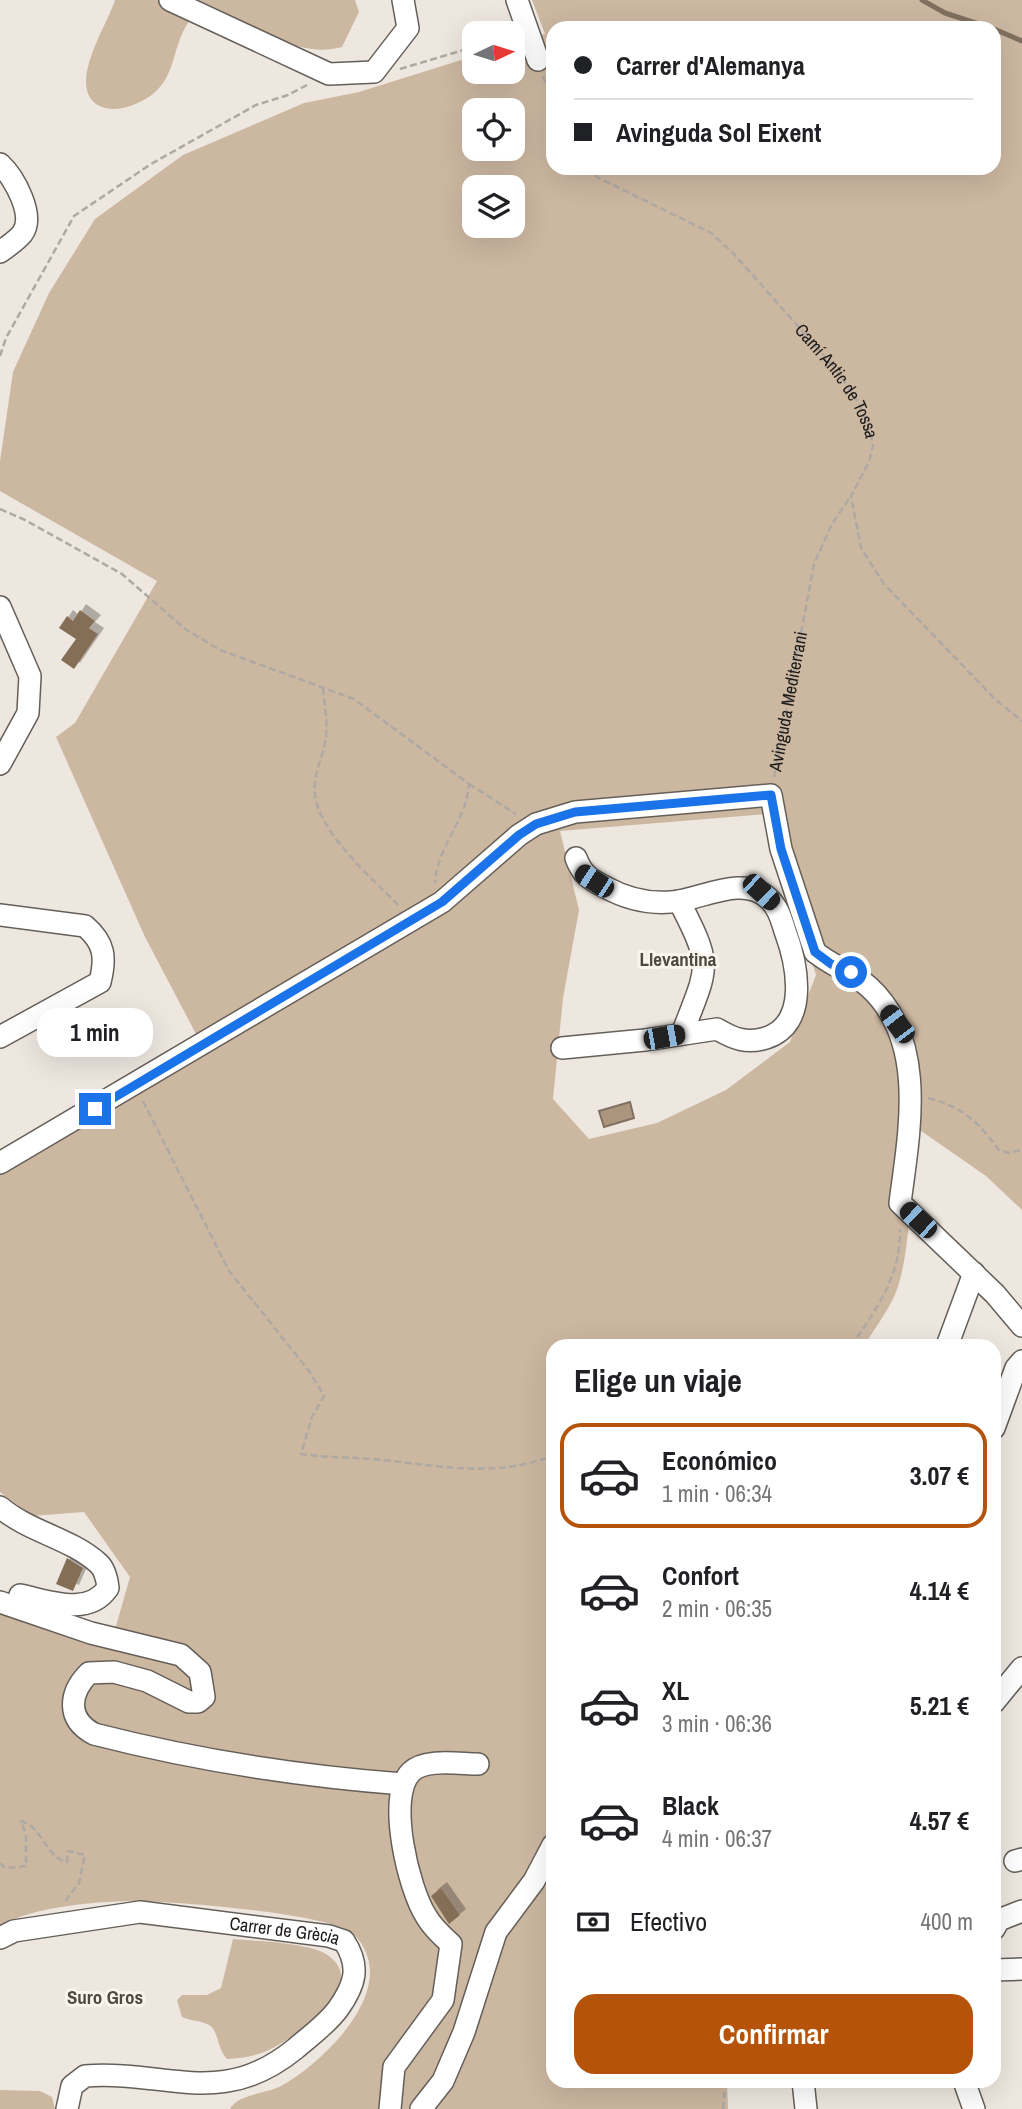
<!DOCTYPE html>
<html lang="es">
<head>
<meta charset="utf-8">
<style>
	:root { --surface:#fff; --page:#f2f2f2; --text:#202124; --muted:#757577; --line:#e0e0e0; --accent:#b45309 }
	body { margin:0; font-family:"Archivo Narrow",sans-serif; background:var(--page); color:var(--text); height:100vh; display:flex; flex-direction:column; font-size:26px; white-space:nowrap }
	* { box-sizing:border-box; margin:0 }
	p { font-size:23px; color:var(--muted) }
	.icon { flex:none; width:38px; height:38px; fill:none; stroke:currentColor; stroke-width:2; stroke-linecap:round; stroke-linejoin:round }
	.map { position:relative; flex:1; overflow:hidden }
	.drawer { position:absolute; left:546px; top:1339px; width:455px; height:749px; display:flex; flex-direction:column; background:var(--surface); border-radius:21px; box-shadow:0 7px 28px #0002 }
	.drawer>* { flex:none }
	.top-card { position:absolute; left:546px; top:21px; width:455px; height:154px; border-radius:21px; box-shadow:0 7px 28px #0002; display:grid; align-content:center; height:154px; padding:0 28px; background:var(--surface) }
	.needle { width:46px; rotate:86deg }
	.controls { position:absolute; left:462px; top:21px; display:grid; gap:14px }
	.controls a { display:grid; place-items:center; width:63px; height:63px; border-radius:14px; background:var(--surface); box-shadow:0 7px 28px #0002; font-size:35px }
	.end { position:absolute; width:32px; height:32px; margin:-16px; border:9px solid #1a73e8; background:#fff; box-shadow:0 0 0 4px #fff }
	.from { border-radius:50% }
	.bubble { position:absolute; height:49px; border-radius:21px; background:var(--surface); box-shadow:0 7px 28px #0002; font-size:23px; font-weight:800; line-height:49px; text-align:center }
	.car { position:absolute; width:21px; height:42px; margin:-21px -10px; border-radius:9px; box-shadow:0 0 5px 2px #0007; background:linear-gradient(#222 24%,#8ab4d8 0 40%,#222 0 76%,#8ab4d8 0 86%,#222 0) }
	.top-card b { display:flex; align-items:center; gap:24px; height:66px; font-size:26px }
	.top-card b+b { border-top:2px solid var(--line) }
	.top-card i { width:18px; height:18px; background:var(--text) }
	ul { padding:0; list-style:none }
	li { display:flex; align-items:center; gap:21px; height:105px; margin:0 14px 10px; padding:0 14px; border:4px solid transparent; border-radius:21px }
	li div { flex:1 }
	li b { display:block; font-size:26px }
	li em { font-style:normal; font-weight:800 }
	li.active { border-color:var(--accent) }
	li>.icon { width:63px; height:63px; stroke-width:1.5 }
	h2 { padding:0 28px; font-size:32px; line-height:84px }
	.pay { display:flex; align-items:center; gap:18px; height:77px; padding:0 28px; font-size:26px }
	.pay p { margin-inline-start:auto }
	.action { display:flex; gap:14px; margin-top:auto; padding:14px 28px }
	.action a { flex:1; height:80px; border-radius:21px; background:var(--accent); color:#fff; font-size:28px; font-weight:800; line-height:80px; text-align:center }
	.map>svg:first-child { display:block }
</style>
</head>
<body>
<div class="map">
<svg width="1022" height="2109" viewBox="0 0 1022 2109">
	<defs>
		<filter id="shadow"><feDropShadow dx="6" dy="-6" stdDeviation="0" flood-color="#0004"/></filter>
	</defs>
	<rect width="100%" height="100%" fill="#eee7e0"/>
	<path fill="#ccb7a1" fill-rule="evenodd" d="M115 0H355L359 12 342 47C296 60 253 24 213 8L201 9C162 40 189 88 127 107 117 110 105 110 96 104 68 83 107 26 115 0Z
		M532 0H1022V1210L986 1176 914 1126C910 1174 913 1257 893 1299 885 1315 873 1331 864 1346H553V2081H727L728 2109H230C237 2094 266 2094 281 2086 317 2066 370 2016 370 1972 370 1957 362 1939 349 1931 319 1913 174 1901 134 1901 101 1901 23 1907 0 1928V1600L48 1623 116 1626 130 1577 84 1512 32 1516 0 1492V1173L205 1051 145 937 56 737 75 723 157 581 0 491V461L13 372 49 293 95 219 183 155 304 103 359 92 474 56V72H513V44L545 34ZM553 28H994V168H553ZM474 110H513V149H474ZM474 187H513V226H474ZM766 814 816 975 790 1042 726 1090 657 1123 589 1139 553 1099 563 998 579 910 560 831Z
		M233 1939C255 1941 313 1943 329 1956 371 1987 293 2038 269 2050 256 2056 241 2058 227 2059 217 2049 219 2031 209 2025 200 2020 190 2021 182 2017L177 2000 182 1995H207L221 1988Z
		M0 2090 40 2091 52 2097 55 2109H0Z"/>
	<path fill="#ac957d" stroke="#81705f" stroke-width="2" d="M630 1102 634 1118 604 1127 599 1111Z"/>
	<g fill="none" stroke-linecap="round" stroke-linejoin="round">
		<path stroke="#81705f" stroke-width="5" d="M922 0 945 13 991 28
			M994 29 1022 41"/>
	</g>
	<path fill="#846e57" filter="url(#shadow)" d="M80 610 95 621 89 628 98 634 74 669 61 660 76 639 59 628 67 616 73 621Z
		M67 1558 83 1568 73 1591 56 1584Z
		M441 1888 460 1915 449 1924 431 1896Z"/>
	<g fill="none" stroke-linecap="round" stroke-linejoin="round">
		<defs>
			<g id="minor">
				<path d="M170 0 329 74 374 72 408 28 403 0"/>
				<path d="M517 0 538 60"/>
				<path d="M0 164C14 177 36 216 22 234 16 241 7 247 0 252"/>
				<path d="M0 607 30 676 28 713 0 764"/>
				<path d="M679 901C714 969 708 965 682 1034"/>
				<path d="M0 915 85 926C105 943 106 958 100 982L0 1037"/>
				<path d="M815 952C832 966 852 972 869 987 928 1041 909 1133 900 1203L995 1294 1022 1326"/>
				<path d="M562 1048 645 1040 717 1029C734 1039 747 1044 766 1038 810 1024 797 963 785 931 781 918 778 907 768 898 742 874 701 900 671 902 647 904 625 898 605 887 589 879 582 874 576 858"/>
				<path d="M0 1163 442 902 519 835 536 824 575 812 771 795 781 849 815 952"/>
				<path d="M947 1346 974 1273"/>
				<path d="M994 1428 1016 1368 1022 1361"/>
				<path d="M0 1507C29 1532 70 1538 98 1563 105 1569 107 1579 108 1588 88 1617 49 1601 20 1595"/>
				<path d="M0 1602 91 1633 181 1655 200 1672 204 1697 198 1702H189L147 1681 114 1672 89 1673C69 1693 66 1719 94 1734 195 1760 299 1776 403 1784"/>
				<path d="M994 1702 1022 1668"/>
				<path d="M1015 1861 1022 1859"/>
				<path d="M994 1929 999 1920 1022 1911"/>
				<path id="s3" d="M0 1938 14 1931 140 1912 329 1936 344 1941C361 1967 355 1985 338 2009 326 2025 310 2036 295 2049 221 2109 168 2070 85 2076L72 2086 67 2109"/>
				<path d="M994 1970 1022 1969"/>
				<path d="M803 2081 806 2109"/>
				<path d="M964 2081 974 2109"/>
				<path d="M390 2109 394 2067 443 2000 451 1944C442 1936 432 1927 426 1916 409 1890 386 1797 411 1772 425 1758 460 1764 478 1764"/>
				<path d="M421 2109 443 2081 464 2032 496 1932 534 1881 553 1845"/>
			</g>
		</defs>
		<use href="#minor" stroke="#655f59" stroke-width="24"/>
		<g stroke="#afa9a4" stroke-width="2.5" stroke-dasharray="7 3.5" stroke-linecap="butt">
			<path d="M400 69 474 47"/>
			<path d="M543 76 553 104"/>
			<path id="s1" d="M587 168 597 177 711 233 733 253 835 368 858 402 870 429 873 446 869 462 851 496 861 548 884 584 996 700 1022 721"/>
			<path d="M0 356 6 338 74 216 151 164 256 105 288 95 307 85"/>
			<path d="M0 509 25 520 122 574 185 629 220 650 354 699 469 784C467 820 437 846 435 883"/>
			<path d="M323 688C324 704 329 725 325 742 322 760 313 774 315 794 318 832 373 879 398 905"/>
			<path id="s2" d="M774 777 814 564 832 524 851 496"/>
			<path d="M469 784 516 814"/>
			<path d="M928 1098C962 1106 979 1123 999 1150L1009 1153 1022 1150"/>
			<path d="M143 1101 229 1271 309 1371 324 1396 312 1417 301 1454C328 1458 355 1457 382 1460 444 1466 491 1478 553 1456"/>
			<path d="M851 1346C876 1310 901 1276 900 1229"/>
			<path d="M0 1863 5 1868 26 1866V1834L21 1821C43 1827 46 1858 67 1862L68 1851 85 1855 79 1883 63 1904"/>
			<path d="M723 2109 725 2081"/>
		</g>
		<use href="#minor" stroke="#fff" stroke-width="21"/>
	</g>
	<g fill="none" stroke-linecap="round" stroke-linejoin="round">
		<path stroke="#1a73e8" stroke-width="9" d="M95 1109 442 902 519 835 536 824 575 812 771 795 781 849 815 952 831 964 851 972"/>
	</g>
	<g text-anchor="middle" stroke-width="6" stroke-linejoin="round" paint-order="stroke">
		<g font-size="18" fill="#1e1b19" stroke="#fbf4ed">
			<text dy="6" stroke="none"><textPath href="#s1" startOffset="336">Camí Antic de Tossa</textPath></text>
			<text dy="6" stroke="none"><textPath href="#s2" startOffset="77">Avinguda Mediterrani</textPath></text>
			<text dy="6" stroke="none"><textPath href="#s3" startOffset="289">Carrer de Grècia</textPath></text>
		</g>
		<g font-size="19" font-weight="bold" fill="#4f4944" stroke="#fbf4ed">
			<text x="678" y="966">Llevantina</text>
			<text x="105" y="2004">Suro Gros</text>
		</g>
	</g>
</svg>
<div class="controls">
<a><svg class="needle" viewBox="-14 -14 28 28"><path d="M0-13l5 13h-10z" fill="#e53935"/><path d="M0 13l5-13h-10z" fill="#757577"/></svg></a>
<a><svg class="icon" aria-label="locate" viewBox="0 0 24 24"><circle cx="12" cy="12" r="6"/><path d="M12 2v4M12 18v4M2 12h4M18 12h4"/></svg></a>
<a><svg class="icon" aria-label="layers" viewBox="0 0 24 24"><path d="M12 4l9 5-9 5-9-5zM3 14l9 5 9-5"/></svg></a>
</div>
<i class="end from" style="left:851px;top:972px"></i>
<i class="end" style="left:95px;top:1109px"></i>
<div class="bubble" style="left:37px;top:1008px;width:116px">1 min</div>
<i class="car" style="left:594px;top:881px;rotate:303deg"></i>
<i class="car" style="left:761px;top:892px;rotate:133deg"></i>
<i class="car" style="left:897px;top:1024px;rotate:323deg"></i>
<i class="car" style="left:664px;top:1037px;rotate:80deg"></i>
<i class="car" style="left:918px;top:1220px;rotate:313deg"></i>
<div class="top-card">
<b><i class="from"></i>Carrer d'Alemanya</b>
<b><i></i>Avinguda Sol Eixent</b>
</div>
<section class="drawer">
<h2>Elige un viaje</h2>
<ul>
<li class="active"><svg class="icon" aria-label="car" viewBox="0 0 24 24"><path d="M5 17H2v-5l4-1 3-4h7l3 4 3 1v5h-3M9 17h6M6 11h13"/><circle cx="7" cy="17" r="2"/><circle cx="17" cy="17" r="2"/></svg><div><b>Económico</b><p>1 min · 06:34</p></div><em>3.07 €</em></li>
<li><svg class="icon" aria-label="car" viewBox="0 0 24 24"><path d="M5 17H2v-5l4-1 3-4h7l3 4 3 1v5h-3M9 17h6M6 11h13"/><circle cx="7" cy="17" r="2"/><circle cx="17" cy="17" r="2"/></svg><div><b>Confort</b><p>2 min · 06:35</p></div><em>4.14 €</em></li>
<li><svg class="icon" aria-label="car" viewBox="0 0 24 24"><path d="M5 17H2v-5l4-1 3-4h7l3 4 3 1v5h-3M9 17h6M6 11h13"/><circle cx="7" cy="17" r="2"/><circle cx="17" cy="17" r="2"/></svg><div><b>XL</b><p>3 min · 06:36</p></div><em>5.21 €</em></li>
<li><svg class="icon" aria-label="car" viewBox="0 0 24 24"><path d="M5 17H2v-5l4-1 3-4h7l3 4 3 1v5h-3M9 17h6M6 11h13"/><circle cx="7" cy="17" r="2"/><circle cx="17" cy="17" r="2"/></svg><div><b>Black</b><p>4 min · 06:37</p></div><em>4.57 €</em></li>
</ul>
<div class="pay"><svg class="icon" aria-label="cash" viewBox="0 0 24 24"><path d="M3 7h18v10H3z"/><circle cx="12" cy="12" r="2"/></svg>Efectivo<p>400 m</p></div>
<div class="action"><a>Confirmar</a></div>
</section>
</div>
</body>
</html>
